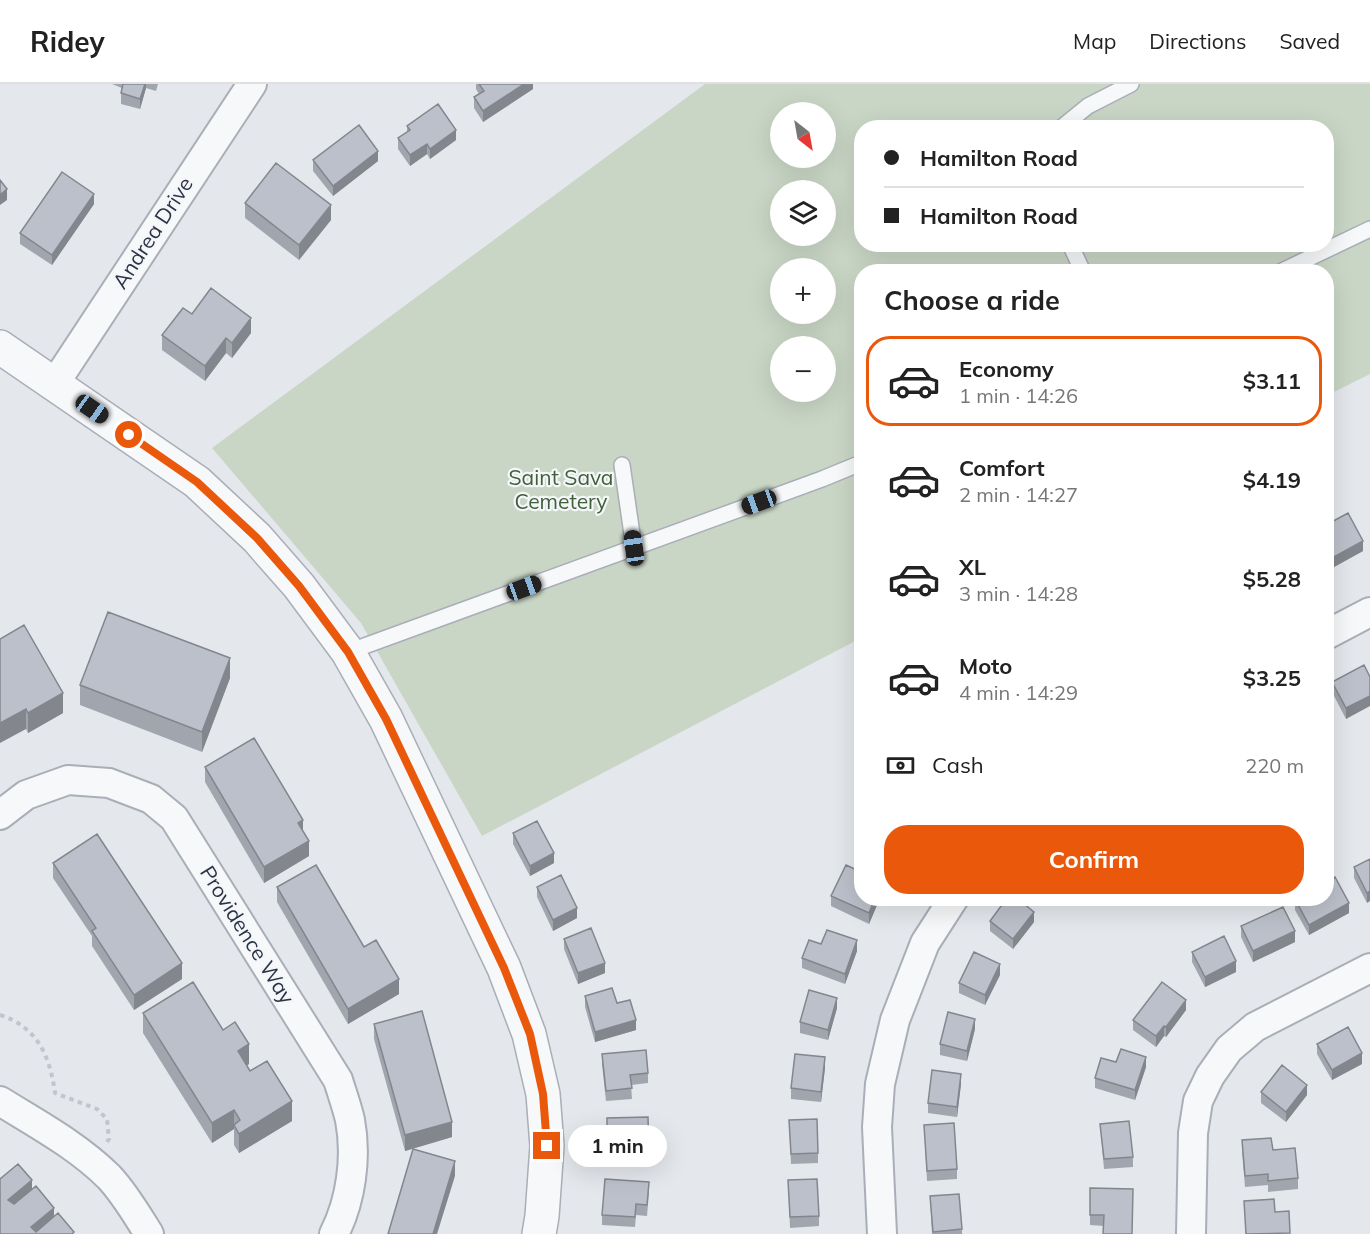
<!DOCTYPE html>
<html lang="en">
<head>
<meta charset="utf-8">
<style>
	:root { --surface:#fff; --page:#f6f6f6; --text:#222; --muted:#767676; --line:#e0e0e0; --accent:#ea580c }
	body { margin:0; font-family:Mulish,sans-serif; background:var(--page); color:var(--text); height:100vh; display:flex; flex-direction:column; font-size:22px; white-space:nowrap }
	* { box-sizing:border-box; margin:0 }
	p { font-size:20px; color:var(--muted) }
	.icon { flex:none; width:33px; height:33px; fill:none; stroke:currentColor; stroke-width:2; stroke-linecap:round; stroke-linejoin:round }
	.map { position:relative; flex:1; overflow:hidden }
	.details { position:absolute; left:854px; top:180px; width:480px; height:642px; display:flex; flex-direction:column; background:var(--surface); border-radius:24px; box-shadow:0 6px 24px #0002 }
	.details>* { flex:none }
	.top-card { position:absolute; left:854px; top:36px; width:480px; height:132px; border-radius:24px; box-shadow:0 6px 24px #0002; display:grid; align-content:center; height:132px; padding:0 30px; background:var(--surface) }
	.needle { width:39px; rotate:149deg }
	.fabs { position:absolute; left:770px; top:18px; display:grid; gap:12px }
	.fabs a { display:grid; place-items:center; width:66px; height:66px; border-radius:50%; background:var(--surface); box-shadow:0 6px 24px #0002; font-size:30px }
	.end { position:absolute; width:27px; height:27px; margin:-14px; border:8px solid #ea580c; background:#fff; box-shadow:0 0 0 3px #fff }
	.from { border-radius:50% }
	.bubble { position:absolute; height:42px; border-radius:21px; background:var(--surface); box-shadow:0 6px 24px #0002; font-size:20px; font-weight:700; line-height:42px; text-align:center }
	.car { position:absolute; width:18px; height:36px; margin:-18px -9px; border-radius:8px; box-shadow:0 0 4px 2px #0007; background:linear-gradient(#222 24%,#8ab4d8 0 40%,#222 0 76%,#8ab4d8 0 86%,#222 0) }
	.top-card b { display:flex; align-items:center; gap:21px; height:57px; font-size:22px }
	.top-card b+b { border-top:2px solid var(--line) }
	.top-card i { width:15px; height:15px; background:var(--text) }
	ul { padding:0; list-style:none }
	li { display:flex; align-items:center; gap:18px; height:90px; margin:0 12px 9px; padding:0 18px; border:3px solid transparent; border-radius:24px }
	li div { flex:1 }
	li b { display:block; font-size:22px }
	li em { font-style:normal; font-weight:700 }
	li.on { border-color:var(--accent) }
	li>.icon { width:54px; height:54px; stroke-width:1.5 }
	h2 { padding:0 30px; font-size:27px; line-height:72px }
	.pay { display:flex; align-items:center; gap:15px; height:66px; padding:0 30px; font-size:22px }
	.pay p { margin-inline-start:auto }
	.button { display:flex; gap:12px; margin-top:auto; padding:12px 30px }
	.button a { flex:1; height:69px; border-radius:24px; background:var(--accent); color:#fff; font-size:24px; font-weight:700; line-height:69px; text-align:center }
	header { display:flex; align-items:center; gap:36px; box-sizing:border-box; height:84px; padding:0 30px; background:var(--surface); border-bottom:2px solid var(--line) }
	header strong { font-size:28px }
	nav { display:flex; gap:33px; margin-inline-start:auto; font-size:21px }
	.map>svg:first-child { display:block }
</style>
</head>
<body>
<header>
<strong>Ridey</strong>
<nav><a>Map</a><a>Directions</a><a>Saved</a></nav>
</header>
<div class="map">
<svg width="1370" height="1150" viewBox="0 0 1370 1150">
	<rect width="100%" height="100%" fill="#e4e7ec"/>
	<path fill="#c9d6c5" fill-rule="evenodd" d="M705 0H1370V290L1326 312V188H861V554L482 752 361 539 212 364ZM780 28H825V74H780ZM861 44H1326V160H861ZM780 106H825V152H780ZM780 184H825V230H780ZM780 262H825V308H780Z"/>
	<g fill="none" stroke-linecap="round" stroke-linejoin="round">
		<defs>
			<path id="service" d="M1061 44 1088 22 1131 0
				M1070 160 1083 188
				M1280 188 1370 145
				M622 381 634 464
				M348 568 822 395 861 379"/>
			<path id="minor" d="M55 299 252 0
				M1326 551 1370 528
				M0 731 26 711 68 696 109 699 151 715 174 734 338 996C342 1009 347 1023 350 1036 357 1073 351 1117 334 1150
				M0 1017C37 1040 78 1062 109 1093 125 1110 137 1131 149 1150
				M882 1150 877 1043 880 1000 895 936 925 859 954 814
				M1191 1150 1193 1049 1198 1017 1210 992 1229 965 1255 943 1370 884"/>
			<path id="tertiary" d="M0 263 197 398 257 454 299 502 348 568 386 635 504 884 529 950 543 1010 547 1062 542 1132 539 1150"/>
		</defs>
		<use href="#service" stroke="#a9aeb7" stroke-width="18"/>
		<use href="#minor" stroke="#a9aeb7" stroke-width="32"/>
		<use href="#tertiary" stroke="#a9aeb7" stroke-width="36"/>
		<path stroke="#c2c5cb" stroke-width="4" stroke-dasharray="4.5 4.5" stroke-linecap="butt" d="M0 931C38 943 50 973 55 1009L97 1025 107 1035 109 1055 107 1058"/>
		<use href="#service" stroke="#f7f8fa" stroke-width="15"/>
		<use href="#minor" stroke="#f7f8fa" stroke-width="28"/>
		<use href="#tertiary" stroke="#f7f8fa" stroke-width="33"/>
	</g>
	<path fill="#a1a5ae" d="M112 0H158L156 7 146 4 140 25 121 20V9L122 4Z
		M476 0H533V5L483 38 474 24V13L479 10 476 5Z
		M407 42 456 56 430 75 427 70 410 82 398 65V54L407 48Z
		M313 76 378 77 333 112 313 87Z
		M245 119 331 136 299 176 245 134Z
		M94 120 52 181 20 160V149Z
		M192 230 251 249 232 274 226 269 205 297 162 266V251Z
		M1326 441 1363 467 1334 483 1326 468Z
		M0 555 63 629 28 649 26 645Z
		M1370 593 1346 635 1332 608V598Z
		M230 594 202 668 80 621V601Z
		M205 683 309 772 264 799 205 698Z
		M513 749 554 779 530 792 513 760Z
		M1370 775 1367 819 1354 794V783Z
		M53 779 182 895 134 926 92 862V852L53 794Z
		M277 803 364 863 399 910 348 940 277 818Z
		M537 803 577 834 553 847 537 813Z
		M831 812 880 814 869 840 831 822Z
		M1295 815 1349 829 1309 851 1295 826Z
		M990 837 1034 838 1013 865 990 847Z
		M1241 842 1295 858 1253 878 1241 853Z
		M564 855 605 889 578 900 564 865Z
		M821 860 857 867 845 900 802 884V874Z
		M1192 868 1236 888 1205 903 1192 878Z
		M1000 891 985 921 959 909V899Z
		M585 912 617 919 636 946 595 958 585 923Z
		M837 924 828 956 800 949V938Z
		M1186 926 1166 953 1164 952 1156 963 1133 946V936Z
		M143 929 223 946 249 980 247 981 250 987 292 1037 239 1069 234 1061V1045L212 1059 143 949Z
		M374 940 452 1053 405 1067 374 955Z
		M975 945 967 977 940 971V960Z
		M1317 960 1362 980 1332 996 1317 970Z
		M602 970 648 989V999L631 1001 632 1015 606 1017 602 980Z
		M1116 978 1146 983 1135 1016 1095 1004V994Z
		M825 984 821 1018 791 1015V1004Z
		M961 1000 957 1033 928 1029V1019Z
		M1261 1008 1307 1011 1286 1038 1261 1019Z
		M648 1033 649 1080H607V1034Z
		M789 1036 818 1069V1079L791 1080Z
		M1100 1040 1133 1073V1083L1104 1085Z
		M924 1041 957 1085V1095L927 1097Z
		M1242 1056 1273 1066 1298 1094V1105L1268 1108V1101L1245 1103 1242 1067Z
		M788 1096 819 1132V1142L790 1144Z
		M1090 1104 1133 1105 1104 1142 1090 1141Z
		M649 1108 647 1132 636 1131 635 1143 602 1141V1131Z
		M930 1112 962 1145V1150H932Z"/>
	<path fill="#83868d" d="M145 0H146V4L140 25V15Z
		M524 0H533V5L483 38V27Z
		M456 46V56L430 75V65Z
		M427 60V70L410 82V71Z
		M378 67V77L333 112V102Z
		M7 105V116L0 121V111Z
		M94 110V120L52 181V171Z
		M331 121V136L299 176V161Z
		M251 234V249L232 274V259Z
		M226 254V269L205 297V282Z
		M1363 457V467L1334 483V473Z
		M230 574V594L202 668V648Z
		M63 609V629L28 649V629Z
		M1370 612V622L1346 635V624Z
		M26 625V645L0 659V639Z
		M303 736V751L298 739Z
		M309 757V772L264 799V783Z
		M554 769V779L530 792V782Z
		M1370 807V817L1367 819V809Z
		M875 814H880L869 840V829Z
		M1349 819V829L1309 851V841Z
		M577 824V834L553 847V836Z
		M1034 828V838L1013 865V855Z
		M1295 847V858L1253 878V867Z
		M857 856V867L845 900V890Z
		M1236 877V888L1205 903V893Z
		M182 879V895L134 926V911Z
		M605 879V889L578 900V889Z
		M1000 880V891L985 921V911Z
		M399 895V910L348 940V925Z
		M837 914V924L828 956V946Z
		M1186 916V926L1166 953V943Z
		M975 935V945L967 977V967Z
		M636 936V946L595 958V948Z
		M1164 942V952L1156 963V952Z
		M249 960V980L238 987V967Z
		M1362 969V980L1332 996V986Z
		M825 973V984L821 1018V1008Z
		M1146 973V983L1135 1016V1006Z
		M961 990V1000L957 1033V1023Z
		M1307 1001V1011L1286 1038V1028Z
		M292 1017V1037L239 1069V1050Z
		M234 1026V1045L212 1059V1039Z
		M452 1038V1053L405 1067V1051Z
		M455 1077V1092L437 1150H433Z
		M32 1096V1115L8 1136V1116Z
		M54 1124V1143L31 1150V1143Z"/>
	<path fill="#bbc0ca" stroke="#83868d" stroke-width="1.5" d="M123 0H145L140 15 121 9Z
		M479 0H524L483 27 474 13 484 7Z
		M438 20 456 46 430 65 427 60 410 71 398 54 410 46 407 42Z
		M359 41 378 67 333 102 313 76Z
		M276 79 331 121 299 161 245 119Z
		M62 88 94 110 52 171 20 149Z
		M0 96 7 105 0 111Z
		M211 204 251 234 232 259 226 254 205 282 162 251 183 224 192 230Z
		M1348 429 1363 457 1334 473 1326 458V441Z
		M108 528 230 574 202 648 80 601Z
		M24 541 63 609 28 629 26 625 0 639V555Z
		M1364 581 1370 593V612L1346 624 1332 598Z
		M254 654 303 736 298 739 309 757 264 783 205 683Z
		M537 737 554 769 530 782 513 749Z
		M97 750 182 879 134 911 92 847 96 844 53 779Z
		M1370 775V807L1367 809 1354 783Z
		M316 781 364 863 376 856 399 895 348 925 277 803Z
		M846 781 861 788V814H875L869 829 831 812Z
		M561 791 577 824 553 836 537 803Z
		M1335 793 1349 819 1309 841 1295 815 1297 814H1326V798Z
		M1007 814H1017L1034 828 1013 855 990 837Z
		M1283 823 1295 847 1253 867 1241 842Z
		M591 844 605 879 578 889 564 855Z
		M827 846 857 856 845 890 802 874 809 856 821 860Z
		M1224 852 1236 877 1205 893 1192 868Z
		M974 868 1000 880 985 911 959 899Z
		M193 898 223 946 235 938 249 960 238 967 250 987 267 977 292 1017 239 1050 234 1041 240 1036 234 1026 212 1039 143 929Z
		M1162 898 1186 916 1166 943 1164 942 1156 952 1133 936Z
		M612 904 617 919 630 916 636 936 595 948 585 912Z
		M809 906 837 914 828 946 800 938Z
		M422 927 452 1038 405 1051 374 940Z
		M948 928 975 935 967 967 940 960Z
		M1348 943 1362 969 1332 986 1317 960Z
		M1121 965 1146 973 1135 1006 1095 994 1101 974 1116 978Z
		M646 966 648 989 630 991 632 1004 606 1007 602 970Z
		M795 970 825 973 821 1008 791 1004Z
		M1282 981 1307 1001 1286 1028 1261 1008Z
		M932 986 961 990 957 1023 928 1019Z
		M648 1033 649 1070H607V1034Z
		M817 1035 818 1069 791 1070 789 1036Z
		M1129 1037 1133 1073 1104 1075 1100 1040Z
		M954 1039 957 1085 927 1087 924 1041Z
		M1271 1054 1273 1066 1295 1064 1298 1094 1268 1097V1090L1245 1092 1242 1056Z
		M413 1065 455 1077 433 1150H388Z
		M18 1080 32 1096 8 1116 14 1120 36 1102 54 1124 31 1143 36 1148 58 1129 74 1148 72 1150H0V1095Z
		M605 1095 649 1098 647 1121 636 1120 635 1133 602 1131Z
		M817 1095 819 1132 790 1133 788 1096Z
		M1090 1104 1133 1105 1132 1150H1103L1104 1131H1090Z
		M959 1110 962 1145 933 1148 930 1112Z
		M1274 1115 1275 1128 1289 1127 1290 1149 1246 1150 1244 1117Z"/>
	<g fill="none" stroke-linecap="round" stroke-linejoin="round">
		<path stroke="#ea580c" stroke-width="8" d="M129 351 197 398 257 454 299 502 348 568 386 635 504 884 530 950 543 1010 547 1062"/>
	</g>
	<g text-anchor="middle" stroke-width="4.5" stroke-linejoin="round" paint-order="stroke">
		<g font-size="21" fill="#2b3445" stroke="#f4f6f9">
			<text transform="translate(153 149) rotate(-57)" y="7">Andrea Drive</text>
			<text transform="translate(247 851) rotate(58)" y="7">Providence Way</text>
		</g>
		<g font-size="21" fill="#3f6138" stroke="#f4f6f9">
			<text x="561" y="401">Saint Sava<tspan x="561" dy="24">Cemetery</tspan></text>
		</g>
	</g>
</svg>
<div class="fabs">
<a><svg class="needle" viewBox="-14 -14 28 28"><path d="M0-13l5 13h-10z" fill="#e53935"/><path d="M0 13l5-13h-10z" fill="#767676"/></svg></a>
<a><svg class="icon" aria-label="layers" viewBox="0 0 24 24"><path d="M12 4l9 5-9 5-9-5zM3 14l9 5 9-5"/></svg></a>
<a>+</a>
<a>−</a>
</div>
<i class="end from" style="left:129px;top:351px"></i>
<i class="end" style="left:547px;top:1062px"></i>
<div class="bubble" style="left:568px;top:1041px;width:99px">1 min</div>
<i class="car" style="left:92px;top:325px;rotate:125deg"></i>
<i class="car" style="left:759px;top:418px;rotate:250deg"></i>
<i class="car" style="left:634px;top:464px;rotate:352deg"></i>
<i class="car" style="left:524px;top:504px;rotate:70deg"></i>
<div class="top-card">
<b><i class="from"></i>Hamilton Road</b>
<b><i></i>Hamilton Road</b>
</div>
<section class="details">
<h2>Choose a ride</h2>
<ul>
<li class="on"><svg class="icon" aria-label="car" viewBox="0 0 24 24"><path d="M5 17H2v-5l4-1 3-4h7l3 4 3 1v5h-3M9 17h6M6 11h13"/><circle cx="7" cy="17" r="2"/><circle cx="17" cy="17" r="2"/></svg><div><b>Economy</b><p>1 min · 14:26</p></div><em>$3.11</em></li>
<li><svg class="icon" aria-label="car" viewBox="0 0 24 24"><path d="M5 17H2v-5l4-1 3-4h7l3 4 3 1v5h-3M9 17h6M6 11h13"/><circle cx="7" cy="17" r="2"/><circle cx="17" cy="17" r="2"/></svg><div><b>Comfort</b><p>2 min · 14:27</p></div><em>$4.19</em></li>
<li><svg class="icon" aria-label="car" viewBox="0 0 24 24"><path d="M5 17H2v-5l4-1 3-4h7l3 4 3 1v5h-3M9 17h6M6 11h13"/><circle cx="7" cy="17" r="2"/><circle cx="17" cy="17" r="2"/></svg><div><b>XL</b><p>3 min · 14:28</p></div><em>$5.28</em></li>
<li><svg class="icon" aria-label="car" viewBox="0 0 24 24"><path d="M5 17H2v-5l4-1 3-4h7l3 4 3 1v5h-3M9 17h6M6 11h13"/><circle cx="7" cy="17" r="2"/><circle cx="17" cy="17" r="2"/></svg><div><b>Moto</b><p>4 min · 14:29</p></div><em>$3.25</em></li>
</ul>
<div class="pay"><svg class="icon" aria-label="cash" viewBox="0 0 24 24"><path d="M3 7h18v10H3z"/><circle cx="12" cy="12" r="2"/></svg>Cash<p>220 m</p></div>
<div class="button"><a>Confirm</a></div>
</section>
</div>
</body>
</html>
